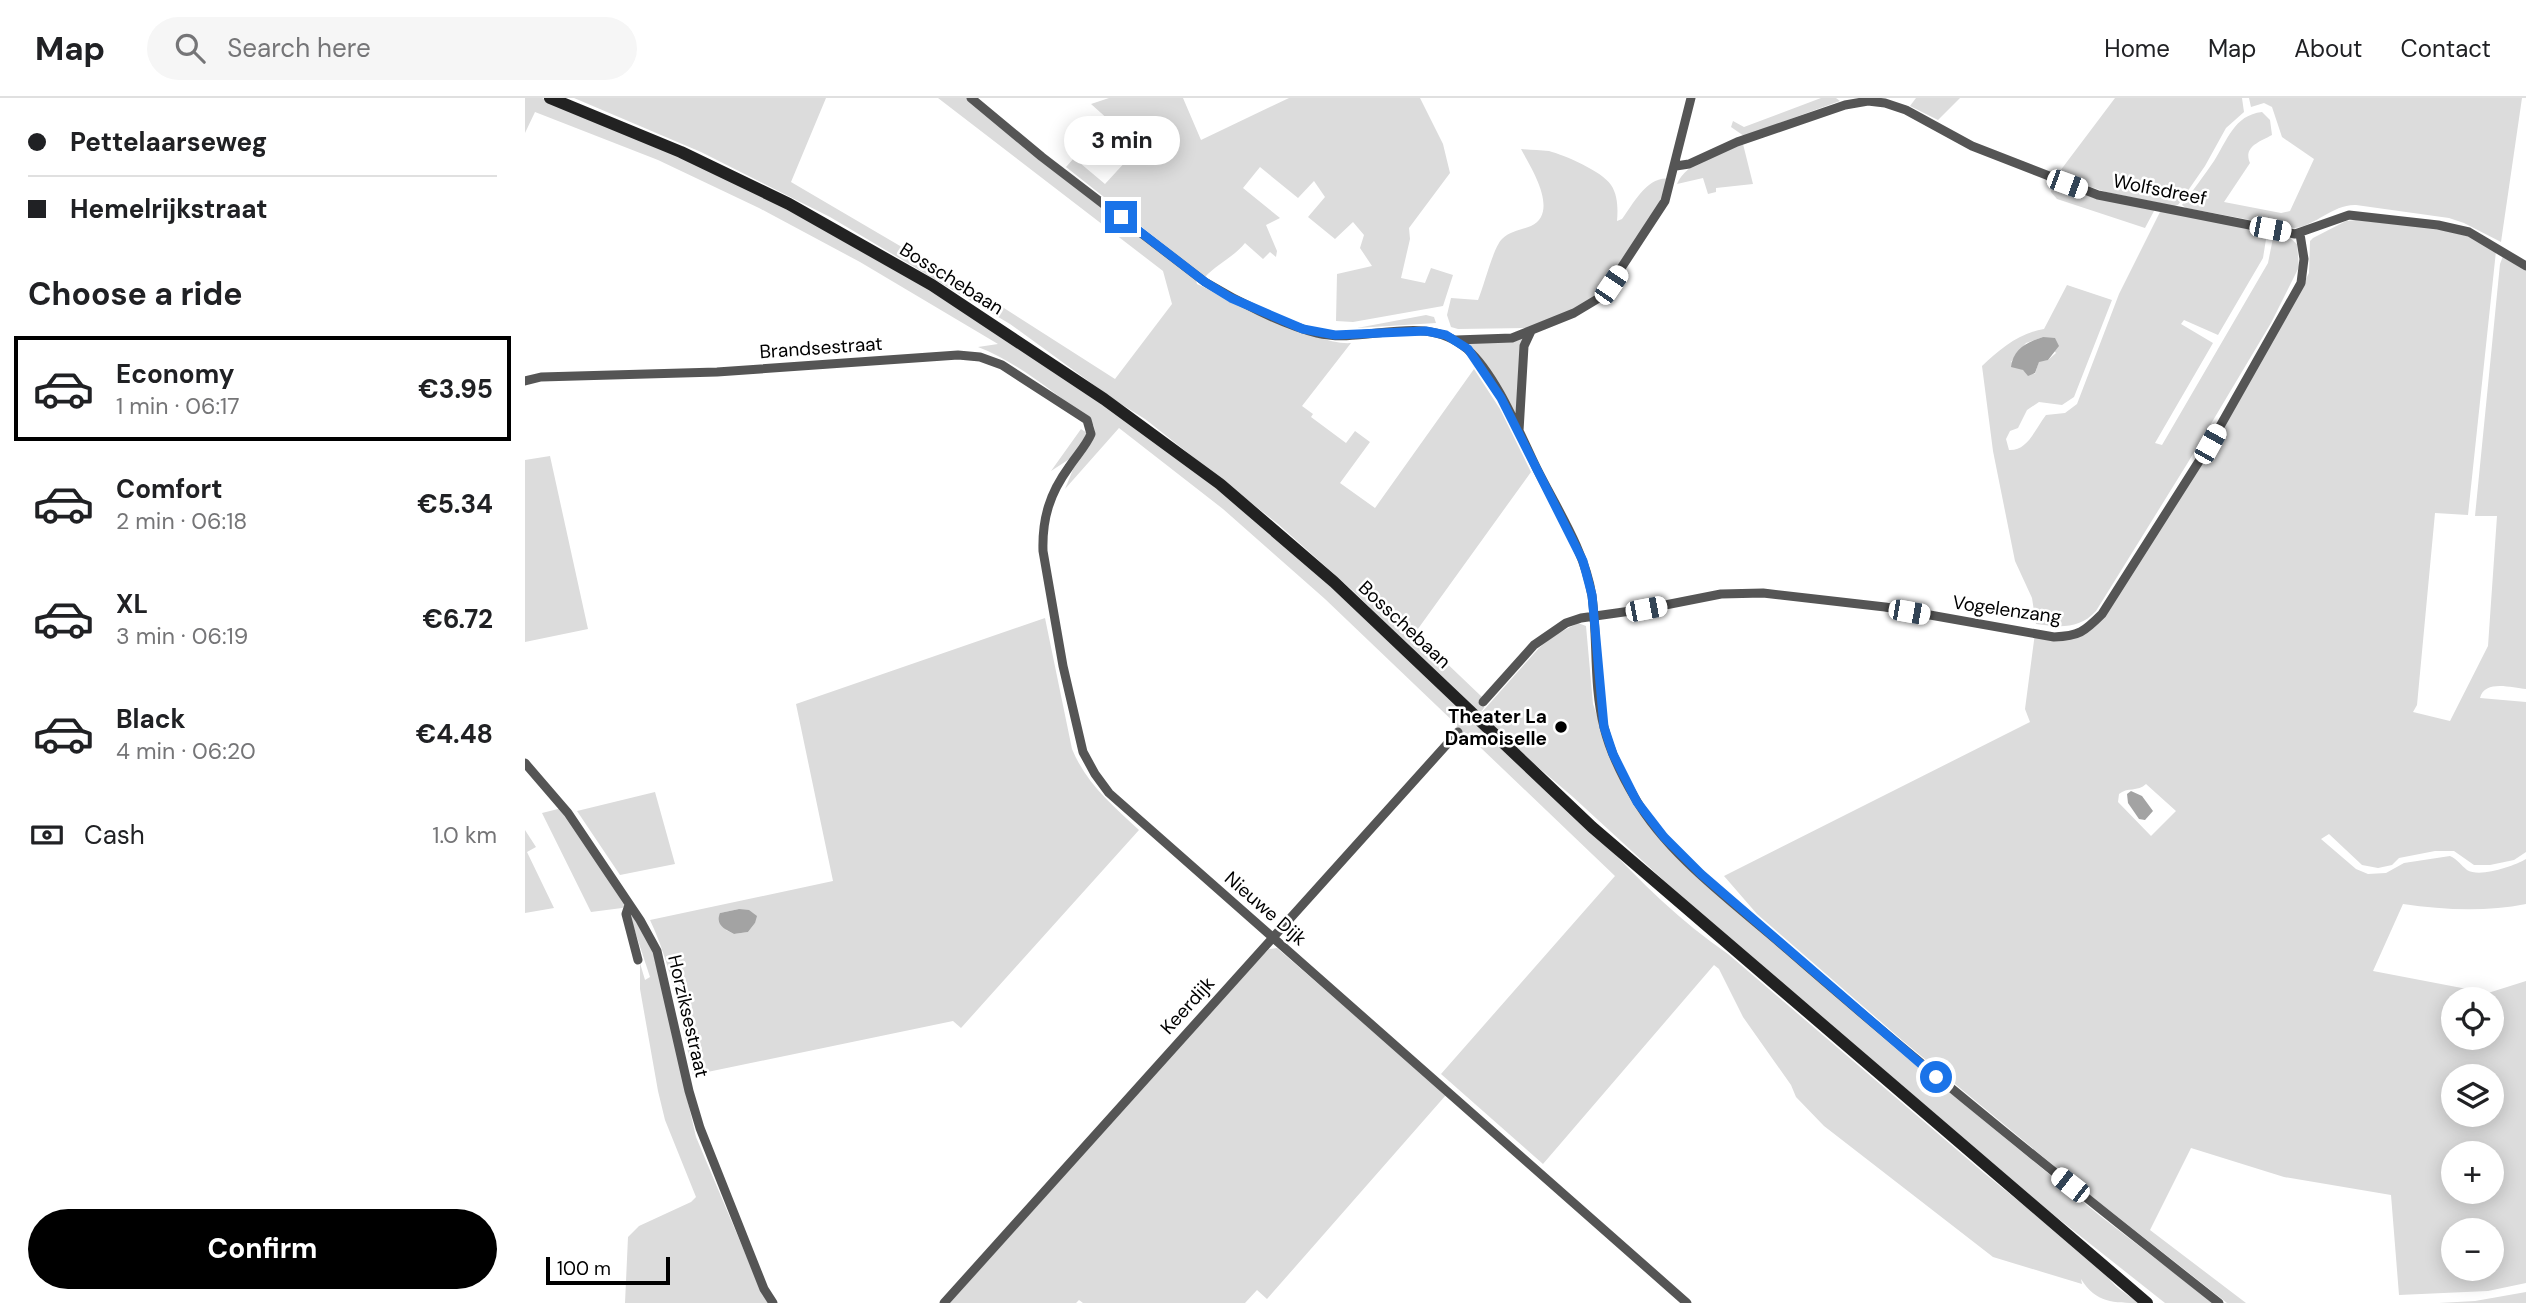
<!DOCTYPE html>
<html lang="en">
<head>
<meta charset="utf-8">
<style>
	:root { --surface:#fff; --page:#f6f6f6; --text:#202124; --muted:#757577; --line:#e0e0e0; --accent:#000 }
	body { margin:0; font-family:"DM Sans",sans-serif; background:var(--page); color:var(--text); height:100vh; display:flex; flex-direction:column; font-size:26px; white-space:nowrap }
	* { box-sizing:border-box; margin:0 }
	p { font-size:23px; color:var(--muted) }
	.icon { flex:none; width:38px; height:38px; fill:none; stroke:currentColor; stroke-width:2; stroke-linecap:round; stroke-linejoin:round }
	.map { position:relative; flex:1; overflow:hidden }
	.drawer { display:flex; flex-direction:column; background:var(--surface); width:525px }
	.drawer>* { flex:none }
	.banner { display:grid; align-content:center; height:154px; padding:0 28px; background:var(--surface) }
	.tools { position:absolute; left:1916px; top:889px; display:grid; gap:14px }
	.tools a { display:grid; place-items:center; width:63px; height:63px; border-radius:50%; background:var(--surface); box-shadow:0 4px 18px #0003; font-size:35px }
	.scale { position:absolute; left:21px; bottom:18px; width:124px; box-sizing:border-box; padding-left:7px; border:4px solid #000; border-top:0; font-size:19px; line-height:24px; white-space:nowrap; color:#000; -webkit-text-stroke:5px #fff; paint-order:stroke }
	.end { position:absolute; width:32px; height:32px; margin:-16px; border:9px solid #1a73e8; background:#fff; box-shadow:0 0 0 4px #fff }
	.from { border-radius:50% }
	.bubble { position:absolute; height:49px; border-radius:24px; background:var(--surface); box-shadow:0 4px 18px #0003; font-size:23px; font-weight:700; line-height:49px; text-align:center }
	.car { position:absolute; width:21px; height:42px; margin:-21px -10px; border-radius:9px; box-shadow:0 0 5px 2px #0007; background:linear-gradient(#fff 24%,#345 0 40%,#fff 0 76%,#345 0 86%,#fff 0) }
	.banner b { display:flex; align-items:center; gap:24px; height:66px; font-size:26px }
	.banner b+b { border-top:2px solid var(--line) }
	.banner i { width:18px; height:18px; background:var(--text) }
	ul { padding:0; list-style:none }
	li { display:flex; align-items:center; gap:21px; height:105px; margin:0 14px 10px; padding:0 14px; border:4px solid transparent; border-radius:0px }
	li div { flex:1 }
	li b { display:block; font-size:26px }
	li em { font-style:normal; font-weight:700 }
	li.active { border-color:var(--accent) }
	li>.icon { width:63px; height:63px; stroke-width:1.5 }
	h2 { padding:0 28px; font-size:32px; line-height:84px }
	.pay { display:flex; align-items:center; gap:18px; height:77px; padding:0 28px; font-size:26px }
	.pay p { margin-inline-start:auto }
	.button { display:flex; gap:14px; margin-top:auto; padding:14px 28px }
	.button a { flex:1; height:80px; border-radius:42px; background:var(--accent); color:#fff; font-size:28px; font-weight:700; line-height:80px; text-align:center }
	header { display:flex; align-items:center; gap:42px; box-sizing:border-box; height:98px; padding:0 35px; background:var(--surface); border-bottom:2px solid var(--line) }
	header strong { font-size:33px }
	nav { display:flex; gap:38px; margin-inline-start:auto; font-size:24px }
	.search { width:490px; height:63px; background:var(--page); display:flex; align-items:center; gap:18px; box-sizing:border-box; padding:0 24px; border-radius:38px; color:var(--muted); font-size:26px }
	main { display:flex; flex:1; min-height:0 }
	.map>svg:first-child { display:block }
</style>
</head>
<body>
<header>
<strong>Map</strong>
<div class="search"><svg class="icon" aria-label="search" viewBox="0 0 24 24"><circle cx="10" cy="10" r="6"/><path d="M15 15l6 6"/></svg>Search here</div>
<nav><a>Home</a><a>Map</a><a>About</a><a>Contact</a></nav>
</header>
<main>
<section class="drawer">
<div class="banner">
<b><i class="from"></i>Pettelaarseweg</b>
<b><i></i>Hemelrijkstraat</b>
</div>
<h2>Choose a ride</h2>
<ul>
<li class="active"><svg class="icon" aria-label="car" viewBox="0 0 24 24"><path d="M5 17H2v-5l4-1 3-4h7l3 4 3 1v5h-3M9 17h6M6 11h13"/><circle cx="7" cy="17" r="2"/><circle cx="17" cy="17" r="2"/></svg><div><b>Economy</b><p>1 min · 06:17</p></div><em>€3.95</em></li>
<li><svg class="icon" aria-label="car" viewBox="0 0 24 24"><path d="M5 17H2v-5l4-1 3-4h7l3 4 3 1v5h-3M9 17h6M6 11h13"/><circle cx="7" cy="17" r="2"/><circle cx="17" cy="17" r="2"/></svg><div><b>Comfort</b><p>2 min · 06:18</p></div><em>€5.34</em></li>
<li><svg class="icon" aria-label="car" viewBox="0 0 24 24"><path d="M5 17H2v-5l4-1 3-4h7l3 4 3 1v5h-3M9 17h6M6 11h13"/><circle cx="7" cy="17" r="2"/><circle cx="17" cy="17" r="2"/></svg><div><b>XL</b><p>3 min · 06:19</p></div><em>€6.72</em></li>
<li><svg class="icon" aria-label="car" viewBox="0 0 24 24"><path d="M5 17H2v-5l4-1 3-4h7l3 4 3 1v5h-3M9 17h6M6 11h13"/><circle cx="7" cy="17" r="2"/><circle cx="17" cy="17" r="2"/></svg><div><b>Black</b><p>4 min · 06:20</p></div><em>€4.48</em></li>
</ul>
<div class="pay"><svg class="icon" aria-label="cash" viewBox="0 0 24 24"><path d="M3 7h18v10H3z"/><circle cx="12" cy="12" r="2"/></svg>Cash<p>1.0 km</p></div>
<div class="button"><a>Confirm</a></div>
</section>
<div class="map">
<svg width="2001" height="1205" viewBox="0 0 2001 1205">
	<rect width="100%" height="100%" fill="#fff"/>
	<path fill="#dcdcdc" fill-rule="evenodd" d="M0 0H17L177 67 358 161 579 306 716 408 793 477 1076 742C1115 783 1156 824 1203 856L1459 1075 1580 1173C1585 1187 1602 1196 1614 1205 1589 1205 1571 1205 1556 1181L1557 1186 1468 1159 1299 1028 1271 999 1266 987 1218 919 1194 871 1189 867 1018 1066 916 976 1090 778 800 501 698 411 594 330 540 391 549 369 570 335 569 328 564 321C529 295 494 265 453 249L473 246 335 164 234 110 133 62 10 14 0 35Z
		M49 0H301L266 84 457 196 590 281 647 206 638 173 413 0H443L671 182 672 186C706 201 792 248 826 245L777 308 788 316 786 319 821 345 830 333 845 344 815 385 850 410 949 271 975 311 1006 374 890 535 957 599 950 607 957 614 1014 550 1028 538 1053 525 1061 528 1068 606 1086 659 1129 730 1419 990 1574 1117 1688 1205H1640L1525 1114 1159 801 1048 699 966 629 828 493 753 426 620 321 588 301 485 226 305 119 176 54Z
		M584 0H658L676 42 764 0H895L918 46 925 75 884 130 885 141 876 180 900 185 906 170 928 177 918 208 828 224 811 223 812 176 847 168 835 150 839 137 828 124 810 141 783 119 800 99 789 83 773 100 735 69 718 90 755 120 741 127 752 153 751 159 745 154 738 161 720 145C710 158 692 166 680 179L541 69 549 60 580 86 614 49 566 6Z
		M1296 0H1311L1315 3 1219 38 1206 29 1208 23 1219 29Z
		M1391 0H1435L1413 22 1385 8Z
		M1590 0H1717L1719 14 1701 30 1680 68 1653 107 1649 108 1581 94 1529 77H1532Z
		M1724 0H1997L1976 144 1939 125 1924 120 1831 107C1808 106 1791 128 1769 130L1661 110 1657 107C1668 92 1679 78 1689 63 1702 43 1709 17 1737 14L1745 22 1747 37C1734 44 1718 49 1725 65L1699 104 1756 115 1765 113 1789 61 1757 39 1747 9 1739 5 1726 9Z
		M1218 46 1228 86 1191 90V94L1183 96 1178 80 1152 86C1162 63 1196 55 1218 46Z
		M996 51C1005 52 1015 52 1024 53 1039 57 1077 73 1086 87 1093 97 1093 112 1092 123L1097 121C1109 105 1123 76 1146 81L1138 101 1084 185 1059 208 1002 230 933 231 926 229 922 217 926 200 953 202C959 188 968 150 977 141 985 133 996 132 1006 128 1035 114 1006 70 996 51Z
		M1528 85 1586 103 1628 110 1629 113 1620 130 1532 101 1526 94Z
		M1636 112 1742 135 1738 160 1693 237 1659 222 1656 226 1688 245 1630 345 1637 347 1743 165 1749 135 1764 139 1772 146 1774 169 1746 225 1662 366 1571 513C1554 532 1533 529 1511 526L1507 500 1490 463 1468 353 1457 268C1475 251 1494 235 1519 231L1542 187 1587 202 1549 299 1537 307 1514 304 1502 312 1493 330 1485 333 1481 341 1484 352C1503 353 1510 331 1521 317L1540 315 1552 306 1594 196ZM1518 239 1531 255 1523 262 1514 263 1510 276 1498 272 1486 264 1501 245Z
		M1831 122 1909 130 1947 139 1971 153 1943 417 1910 415 1892 607 1888 614 1925 623 1963 548 1972 418H1950L1975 166 1978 158 2001 172V591C1987 590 1960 581 1955 600L2001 604V754L1989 762 1965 767H1949L1929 753H1910L1874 760 1867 767 1853 770 1837 767 1804 736 1796 741 1831 771 1843 776 1861 775 1879 765 1925 758C1932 761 1936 767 1942 772 1955 780 1989 768 2001 761V806C1961 814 1919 812 1878 806L1848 873 1963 895 2001 883V1185L1963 1193 1874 1197 1866 1097 1759 1079 1666 1050 1625 1132 1721 1205H1702L1551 1086 1378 943 1232 816 1199 778 1505 624 1500 611 1510 535 1530 537 1572 527 1776 191 1784 175 1785 143 1788 140 1821 123ZM1621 686 1651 713 1626 738 1593 704 1594 696C1602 689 1613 694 1621 686ZM1928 901H1967V940H1928ZM1928 978H1967V1017H1928ZM1928 1055H1967V1094H1928ZM1928 1132H1967V1171H1928Z
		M901 217 909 219 911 225 832 230Z
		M1000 239 991 319 942 246Z
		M556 331 562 335 549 358 526 373Z
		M25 358 63 531 0 544V362Z
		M520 520 547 651C561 685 587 707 614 732L436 930 428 923 168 977C156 924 148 871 125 822L308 783 271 606ZM214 811 230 825 223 834 209 836 201 832 195 815Z
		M130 694 150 766 95 777 52 713Z
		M37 710 101 808 97 810 66 814 17 715Z
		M0 732 11 749 2 754 29 810 0 815Z
		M104 815 113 824 128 853 171 1039 236 1193 243 1205H100L103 1139 114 1128 166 1104 171 1099 140 1022 133 993 115 891V865L120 882 125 879Z
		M752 850 921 997 742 1201 732 1192 720 1205H558L554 1202 551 1205H425L716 880 744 851Z
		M2001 1194V1205H1914L1950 1203Z"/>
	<path fill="#a3a3a3" d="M1518 239 1530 240 1534 248 1523 262 1514 264 1510 275 1503 278 1498 272 1486 269C1488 251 1502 244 1518 239Z
		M1606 693 1617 698 1628 713 1620 722 1614 721 1603 705 1602 696Z
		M214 811 224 812 232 818 230 825 223 834 209 836C200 831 190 827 195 815Z"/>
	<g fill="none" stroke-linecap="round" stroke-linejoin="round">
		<path stroke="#d9d9d9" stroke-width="9" stroke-dasharray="9 4.5" stroke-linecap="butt" d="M933 634 958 604"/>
		<path stroke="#555" stroke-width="9" d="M446 0 517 59 680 184C710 202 758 227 792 235 841 247 899 213 942 251 971 276 995 336 1012 371 1032 411 1060 453 1067 498 1073 541 1068 587 1079 629 1085 654 1097 678 1110 700 1144 759 1212 807 1263 852 1403 974 1548 1090 1694 1205
			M1151 68 1164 66 1212 44 1320 7 1343 3 1360 5 1381 12 1447 48 1573 97 1770 136 1824 117 1913 127 1944 134 2001 168
			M931 242 987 240 1049 215 1074 200 1085 187 1140 103 1166 0
			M0 283 16 279 192 274 433 257 455 259 477 267 562 322 566 336C561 348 551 358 544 369 525 395 517 420 518 453L538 568 558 654 570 676 584 695 1162 1205
			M994 333 999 248 1006 233
			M958 604 1009 547 1041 525 1056 520 1120 511 1196 496 1238 495 1360 509 1529 539C1554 538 1559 534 1577 516L1685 346 1776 185 1779 161 1775 136
			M0 665 43 715 115 822 132 853 164 993 175 1030 239 1191 248 1205
			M104 807 101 816 113 862
			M419 1205 933 634"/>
		<path stroke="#222" stroke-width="12" d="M25 0 156 54 264 106 407 187 579 301 695 386 809 484 1067 729 1622 1205"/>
	</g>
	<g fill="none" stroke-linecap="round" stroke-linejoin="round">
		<path stroke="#1a73e8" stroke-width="9" d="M596 119 680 184 706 200 778 231 810 237 901 233 921 237 943 251 976 300 1058 463 1067 497 1079 629 1088 656 1112 704 1139 739 1176 776 1411 979"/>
	</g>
	<circle fill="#000" stroke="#fff" stroke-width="2.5" cx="1036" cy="629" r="7"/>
	<g text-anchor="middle" stroke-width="5" stroke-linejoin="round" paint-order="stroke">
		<g font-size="19" fill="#000" stroke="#fff">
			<text transform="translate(1635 91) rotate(11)" y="7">Wolfsdreef</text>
			<text transform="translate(427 180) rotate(32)" y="7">Bosschebaan</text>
			<text transform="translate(296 249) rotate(-4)" y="7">Brandsestraat</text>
			<text transform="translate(1482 511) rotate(8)" y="7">Vogelenzang</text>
			<text transform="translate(880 526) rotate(43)" y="7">Bosschebaan</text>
			<text transform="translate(741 810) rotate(41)" y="7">Nieuwe Dijk</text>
			<text transform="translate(662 907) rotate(-48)" y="7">Keerdijk</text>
			<text transform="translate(164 918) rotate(77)" y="7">Horziksestraat</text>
		</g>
		<g font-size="19" font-weight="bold" fill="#000" stroke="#fff" text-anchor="end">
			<text x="1022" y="625">Theater La<tspan x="1022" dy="22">Damoiselle</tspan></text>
		</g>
	</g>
</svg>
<div class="tools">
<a><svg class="icon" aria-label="locate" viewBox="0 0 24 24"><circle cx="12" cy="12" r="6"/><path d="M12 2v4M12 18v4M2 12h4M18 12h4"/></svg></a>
<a><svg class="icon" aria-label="layers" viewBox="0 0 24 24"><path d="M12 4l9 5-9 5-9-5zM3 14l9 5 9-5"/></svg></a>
<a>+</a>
<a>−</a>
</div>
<div class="scale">100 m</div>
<i class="end from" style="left:1411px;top:979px"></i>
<i class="end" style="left:596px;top:119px"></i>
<div class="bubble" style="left:539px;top:18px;width:116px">3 min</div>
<i class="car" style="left:1542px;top:86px;rotate:110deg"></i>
<i class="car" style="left:1745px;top:131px;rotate:101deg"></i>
<i class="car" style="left:1086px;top:187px;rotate:34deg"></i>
<i class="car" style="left:1685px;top:346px;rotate:29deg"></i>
<i class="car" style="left:1121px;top:511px;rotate:79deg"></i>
<i class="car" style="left:1384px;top:514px;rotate:100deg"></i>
<i class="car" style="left:1545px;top:1087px;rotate:308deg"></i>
</div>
</main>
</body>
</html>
